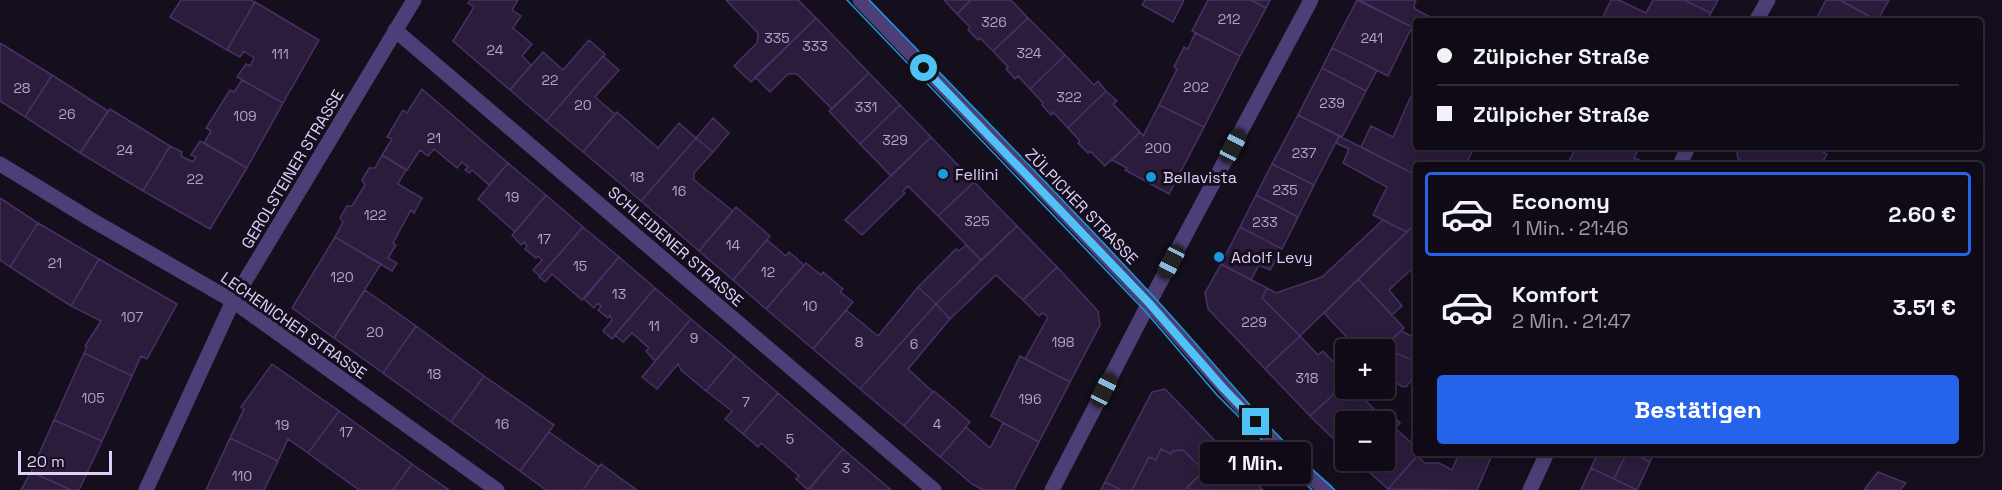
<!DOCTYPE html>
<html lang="de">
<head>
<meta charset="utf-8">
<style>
	:root { --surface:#0f0a16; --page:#1d1823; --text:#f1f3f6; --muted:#9b9aa1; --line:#2f2b35; --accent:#2563eb }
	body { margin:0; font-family:"Space Grotesk",sans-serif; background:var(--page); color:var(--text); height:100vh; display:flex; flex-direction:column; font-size:22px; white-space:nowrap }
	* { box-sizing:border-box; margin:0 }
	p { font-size:20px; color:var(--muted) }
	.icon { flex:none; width:33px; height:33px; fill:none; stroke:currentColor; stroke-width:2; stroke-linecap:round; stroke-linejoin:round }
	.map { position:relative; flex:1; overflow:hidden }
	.sheet { position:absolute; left:1413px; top:162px; width:570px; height:294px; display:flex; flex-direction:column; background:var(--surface); border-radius:6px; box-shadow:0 3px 15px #0003,0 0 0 2px var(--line) }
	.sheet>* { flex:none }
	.banner { position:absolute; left:1413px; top:18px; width:570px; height:132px; border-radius:6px; box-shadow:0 3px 15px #0003,0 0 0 2px var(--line); display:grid; align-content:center; height:132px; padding:0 24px; background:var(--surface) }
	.tools { position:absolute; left:1335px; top:339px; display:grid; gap:12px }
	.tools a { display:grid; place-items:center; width:60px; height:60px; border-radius:6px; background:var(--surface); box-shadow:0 3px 15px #0003,0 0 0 2px var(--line); font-size:30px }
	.scale { position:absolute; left:18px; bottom:15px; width:94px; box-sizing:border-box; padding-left:6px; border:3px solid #dfd0fa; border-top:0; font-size:16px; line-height:21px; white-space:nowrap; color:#dfd0fa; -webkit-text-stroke:4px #140e1d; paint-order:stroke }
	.end { position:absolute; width:27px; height:27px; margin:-14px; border:8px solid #4fc3f7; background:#111; box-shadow:0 0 0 3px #111 }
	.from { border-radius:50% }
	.bubble { position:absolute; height:42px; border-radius:6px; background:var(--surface); box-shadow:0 3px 15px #0003,0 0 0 2px var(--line); font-size:20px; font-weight:700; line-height:42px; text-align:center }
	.car { position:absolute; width:18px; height:36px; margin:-18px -9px; border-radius:8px; box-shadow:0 0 4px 2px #0007; background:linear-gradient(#222 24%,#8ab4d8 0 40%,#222 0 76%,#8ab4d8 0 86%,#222 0) }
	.banner b { display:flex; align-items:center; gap:21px; height:57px; font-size:22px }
	.banner b+b { border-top:2px solid var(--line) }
	.banner i { width:15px; height:15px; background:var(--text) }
	ul { padding:10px 0 0; list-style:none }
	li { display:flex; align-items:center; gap:18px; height:84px; margin:0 12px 9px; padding:0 12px; border:3px solid transparent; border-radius:6px }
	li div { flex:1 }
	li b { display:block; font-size:22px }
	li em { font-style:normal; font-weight:700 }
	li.selected { border-color:var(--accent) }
	li>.icon { width:54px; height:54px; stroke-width:1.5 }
	.cta { display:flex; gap:12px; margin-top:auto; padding:12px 24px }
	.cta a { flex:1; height:69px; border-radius:6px; background:var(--accent); color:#fff; font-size:24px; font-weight:700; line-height:69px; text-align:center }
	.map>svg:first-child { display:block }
</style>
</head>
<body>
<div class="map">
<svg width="2002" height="490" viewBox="0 0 2002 490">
	<rect width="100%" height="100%" fill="#140e1d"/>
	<path fill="#2b1c3c" stroke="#483166" stroke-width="1.5" d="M181 0H250L255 2 227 50 170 17Z
		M470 0H518L512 10 521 16 513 28 532 44 522 56 531 65 510 90 453 41 474 7 468 3Z
		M726 0H798L816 18 751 82 734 66 757 43 758 33Z
		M944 0H971L957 14Z
		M971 0H1011L1028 18 993 51 980 38 978 40 968 30 970 27 957 14Z
		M1145 0H1184L1173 22 1142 5Z
		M1208 0H1251L1266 8 1240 56 1192 31Z
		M1251 0H1270L1266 8Z
		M1357 0 1412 27 1388 76 1332 48Z
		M1359 0H1416L1414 5 1415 9 1432 18 1431 21H1416V29Z
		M1611 0H1619L1646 13 1653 0H1684L1711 13 1707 21H1601Z
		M1684 0H1718L1711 13Z
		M1826 0H1840L1878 21H1815Z
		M1840 0H1889L1877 21Z
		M255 2 319 40 283 103 237 77 246 64 250 66 254 58 244 51 240 57 227 50Z
		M816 18 869 73 832 109 797 74H788L770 92 755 77Z
		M1028 18 1065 55 1030 89 1018 76 1015 79 1006 69 1008 67 993 51Z
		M1195 33 1240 56 1204 127 1159 105 1177 69 1174 67 1184 47 1188 49Z
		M589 40 605 54 546 121 510 90 543 52 563 70Z
		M0 43 52 75 25 117 0 101Z
		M1332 48 1377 70 1366 91 1322 68Z
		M1065 55 1094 85 1098 81 1106 91 1068 128 1053 112 1051 115 1042 105 1043 103 1030 89Z
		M603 56 619 70 595 97 615 114 583 152 546 121Z
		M1322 68 1366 91 1342 137 1298 115Z
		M869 73 900 105 860 144 829 111Z
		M52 75 108 111 80 153 25 117Z
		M242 80 283 103 247 168 204 143 211 131 206 128 230 90 234 92Z
		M422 89 508 163 489 185 472 170 469 173 465 170 468 167 462 162 457 168 434 149 428 156 420 150 407 170 382 155 392 139 387 137 403 110 407 113Z
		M1414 89 1416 90V147H1474L1466 165H1416V175L1361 147 1371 126 1393 137Z
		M1106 91 1117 101 1113 104 1140 132 1105 166 1090 151 1088 153 1078 143 1080 141 1068 128Z
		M900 105 931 137 891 176 860 144Z
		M1159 105 1204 127 1169 194 1125 170 1127 168 1112 160 1140 132 1143 136Z
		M110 109 170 146 143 191 80 153Z
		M617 112 658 148 679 123 696 138 641 201 583 152Z
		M1298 115 1339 136 1314 185 1272 164Z
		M713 118 729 133 713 152 696 138Z
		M1339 136 1416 175V223L1407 232 1373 215 1387 187 1343 163 1349 149 1336 143Z
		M931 137 974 182 938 216 908 186 903 191 905 193 862 235 845 220Z
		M696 138 713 152 694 173V180L733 211 699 251 641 201Z
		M200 141 247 168 210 229 143 191 170 146 182 152 181 156 193 162 196 157 191 155Z
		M1576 147H1640L1634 158 1639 160 1637 165H1567Z
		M1740 147H1814L1827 154 1821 165H1749L1738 159 1737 153Z
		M382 155 406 170 398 184 422 198 414 213 411 210 393 243 396 245 388 258 397 263 392 271 335 237 343 222 340 218 347 206H352L365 185 362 180 369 168H375Z
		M508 163 546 195 515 232 478 199Z
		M1272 164 1314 185 1298 217 1256 195Z
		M974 182 1017 226 981 260 938 216Z
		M546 195 583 227 540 276 533 270 542 260 538 256 536 258 525 249 527 246 524 242 521 245 512 235Z
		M1256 195 1298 217 1282 249 1240 227Z
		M0 198 38 223 10 267 0 260Z
		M736 207 770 236 733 280 699 251Z
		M1383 220 1407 232 1300 336 1262 298 1267 288 1276 293 1322 277Z
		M38 223 99 259 71 306 10 267Z
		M1416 223V265L1389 290 1402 306 1392 315 1358 279Z
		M1017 226 1057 267 1023 300 996 275 950 319 936 304Z
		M583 227 619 257 582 300 552 274 545 282 539 277Z
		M1240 227 1282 249 1270 270 1259 265 1251 280 1221 264Z
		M335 237 381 264 334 338 292 308Z
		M767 240 786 256 789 252 804 265 766 309 733 280Z
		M966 245 981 260 936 304 918 287 956 249 959 251Z
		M619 257 655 288 612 339 603 331 612 320 610 315 608 318 598 310 601 306 598 303 594 308 584 299Z
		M99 259 177 304 147 359 141 356 132 376 84 353 87 347 85 346 101 321 71 306Z
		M806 263 821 275 823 272 843 289 840 292 853 302 813 349 766 309Z
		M1221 264 1267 288 1262 298 1300 336 1265 369 1208 309 1205 293Z
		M1057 267 1098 311 1100 325 1070 382 1025 359 1048 317 1043 313 1039 316 1023 300Z
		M1358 279 1404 328 1381 350H1359L1324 313Z
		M918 287 936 304 860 389 813 349 846 310 878 336Z
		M655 288 691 319 655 361 646 351 649 348 632 333 623 342 615 335Z
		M365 290 416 326 383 373 334 338Z
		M936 304 950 319 908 369 933 392 904 426 860 389Z
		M691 319 735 356 706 391 682 371 678 364 657 389 642 377Z
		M416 326 484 376 451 422 383 373Z
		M1401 331 1416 338V361L1382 348Z
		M1300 336 1318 355 1323 351 1340 369 1335 373 1345 384 1310 416 1265 369Z
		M1382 348 1416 361V374L1406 387 1401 386 1384 373V350H1381Z
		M84 353 132 376 102 441 54 420Z
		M735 356 778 393 743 434 725 419 732 411 706 391Z
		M1020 356 1070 382 1039 442 991 416Z
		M272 364 339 411 308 453 288 439 278 461 230 438 244 409 241 407Z
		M484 376 554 425 520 471 451 422Z
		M1346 383V388H1359L1360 395 1382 417 1377 422H1346V451L1310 416Z
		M1165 389 1225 451 1204 471 1183 450 1173 451 1171 454 1161 449 1156 460 1149 457 1132 490H1121L1105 482 1152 392Z
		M934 391 970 422 940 457 904 426Z
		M778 393 843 449 808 490 796 479 799 476 761 443 758 447 743 434Z
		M339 411 412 464 393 490H359L308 453Z
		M1388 411 1400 423 1395 428 1416 447V453H1420L1388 489 1356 460H1384V422H1377Z
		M54 420 102 441 79 490H71L31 472Z
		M1003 423 1039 442 1014 490H983L972 484 940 457 966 427 990 448Z
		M549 432 599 467 583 490H546L520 471Z
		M230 438 278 461 264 490H206Z
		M843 449 891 490H813L810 488Z
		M1161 449 1171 454 1173 451 1183 450 1204 471 1185 490H1132L1149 457 1156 460Z
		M1225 451 1263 490H1190L1187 487Z
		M1459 453H1493L1477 490 1388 489 1417 456 1425 463H1439L1452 470Z
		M1598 453H1627L1614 479 1591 468Z
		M1627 453H1632L1650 462 1637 490 1614 479Z
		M1632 453H1654L1650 462Z
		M412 464 449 490H393Z
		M601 464 637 490H583Z
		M1591 468 1637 490H1581Z
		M31 472 71 490H21Z
		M1878 472 1906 483 1900 490H1864Z
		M1105 482 1121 490H1101Z"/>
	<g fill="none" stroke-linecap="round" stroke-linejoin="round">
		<path stroke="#4e3e77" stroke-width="15" d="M860 0C956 101 1054 200 1148 302 1207 366 1260 434 1326 490
			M1756 21 1768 0
			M395 30 934 490
			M0 164 90 219 233 301 497 490
			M1680 165 1688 147
			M146 490 233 301 414 0
			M1052 490 1149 303 1311 0
			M1530 490 1547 453"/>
		<path stroke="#189add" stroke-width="1.5" d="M847 0 1145 311 1217 395 1312 490
			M869 0C964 98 1060 195 1152 295 1213 360 1267 432 1335 490"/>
	</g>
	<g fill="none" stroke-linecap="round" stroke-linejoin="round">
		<path stroke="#4fc3f7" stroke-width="8" d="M924 68 1149 303 1224 389 1256 422"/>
	</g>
	<g fill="#189add" stroke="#140e1d" stroke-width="2">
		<circle cx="943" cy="174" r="6"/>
		<circle cx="1151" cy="177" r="6"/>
		<circle cx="1219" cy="257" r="6"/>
	</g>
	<g text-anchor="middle" stroke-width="6" stroke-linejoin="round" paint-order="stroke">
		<g font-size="14" fill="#b2a3ca">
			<text x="1229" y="24">212</text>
			<text x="994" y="27">326</text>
			<text x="777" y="43">335</text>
			<text x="1372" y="43">241</text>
			<text x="815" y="51">333</text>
			<text x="495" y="55">24</text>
			<text x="1029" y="58">324</text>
			<text x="280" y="59">111</text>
			<text x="550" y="85">22</text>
			<text x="1196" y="92">202</text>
			<text x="22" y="93">28</text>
			<text x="1069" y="102">322</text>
			<text x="1332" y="108">239</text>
			<text x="583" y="110">20</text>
			<text x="866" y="112">331</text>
			<text x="67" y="119">26</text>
			<text x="245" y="121">109</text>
			<text x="434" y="143">21</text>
			<text x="895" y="145">329</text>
			<text x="1158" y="153">200</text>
			<text x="125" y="155">24</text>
			<text x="1304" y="158">237</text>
			<text x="637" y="182">18</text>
			<text x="195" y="184">22</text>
			<text x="1285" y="195">235</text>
			<text x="679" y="196">16</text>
			<text x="512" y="202">19</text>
			<text x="375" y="220">122</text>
			<text x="977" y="226">325</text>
			<text x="1265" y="227">233</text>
			<text x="544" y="244">17</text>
			<text x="733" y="250">14</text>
			<text x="55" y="268">21</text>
			<text x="580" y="271">15</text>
			<text x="768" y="277">12</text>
			<text x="342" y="282">120</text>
			<text x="619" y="299">13</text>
			<text x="810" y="311">10</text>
			<text x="132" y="322">107</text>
			<text x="1254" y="327">229</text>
			<text x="654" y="331">11</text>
			<text x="375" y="337">20</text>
			<text x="694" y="343">9</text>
			<text x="859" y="347">8</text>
			<text x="1063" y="347">198</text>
			<text x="914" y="349">6</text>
			<text x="434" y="379">18</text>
			<text x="1307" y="383">318</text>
			<text x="93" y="403">105</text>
			<text x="1030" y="404">196</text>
			<text x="746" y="407">7</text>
			<text x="502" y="429">16</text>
			<text x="937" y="429">4</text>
			<text x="282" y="430">19</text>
			<text x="346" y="437">17</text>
			<text x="790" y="444">5</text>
			<text x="846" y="473">3</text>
			<text x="242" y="481">110</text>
		</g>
		<g font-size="16" fill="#dfd0fa" stroke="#140e1d">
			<text transform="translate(292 169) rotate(-59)" y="6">GEROLSTEINER STRASSE</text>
			<text transform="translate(1082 206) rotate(46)" y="6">ZÜLPICHER STRASSE</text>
			<text transform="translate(676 246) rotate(41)" y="6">SCHLEIDENER STRASSE</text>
			<text transform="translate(294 325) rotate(35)" y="6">LECHENICHER STRASSE</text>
		</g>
		<g font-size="16" fill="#dfd0fa" stroke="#140e1d" text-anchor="start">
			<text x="955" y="180">Fellini</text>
			<text x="1163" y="183">Bellavista</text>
			<text x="1231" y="263">Adolf Levy</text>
		</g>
	</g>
</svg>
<div class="tools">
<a>+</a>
<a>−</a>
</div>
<div class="scale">20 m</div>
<i class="end from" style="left:924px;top:68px"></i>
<i class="end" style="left:1256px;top:422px"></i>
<div class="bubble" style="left:1200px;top:442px;width:111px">1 Min.</div>
<i class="car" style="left:1233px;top:146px;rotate:28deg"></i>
<i class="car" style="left:1171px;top:262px;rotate:208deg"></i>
<i class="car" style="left:1104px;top:390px;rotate:27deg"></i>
<div class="banner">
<b><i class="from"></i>Zülpicher Straße</b>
<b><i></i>Zülpicher Straße</b>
</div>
<section class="sheet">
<ul>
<li class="selected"><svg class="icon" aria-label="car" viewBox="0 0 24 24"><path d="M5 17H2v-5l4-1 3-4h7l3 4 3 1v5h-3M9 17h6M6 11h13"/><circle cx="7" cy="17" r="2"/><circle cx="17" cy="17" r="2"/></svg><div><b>Economy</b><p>1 Min. · 21:46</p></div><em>2.60 €</em></li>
<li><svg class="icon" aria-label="car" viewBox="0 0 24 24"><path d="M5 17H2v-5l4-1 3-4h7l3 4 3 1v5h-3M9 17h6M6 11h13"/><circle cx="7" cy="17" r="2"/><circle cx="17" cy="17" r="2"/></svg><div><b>Komfort</b><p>2 Min. · 21:47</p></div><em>3.51 €</em></li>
</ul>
<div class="cta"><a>Bestätigen</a></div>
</section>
</div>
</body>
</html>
